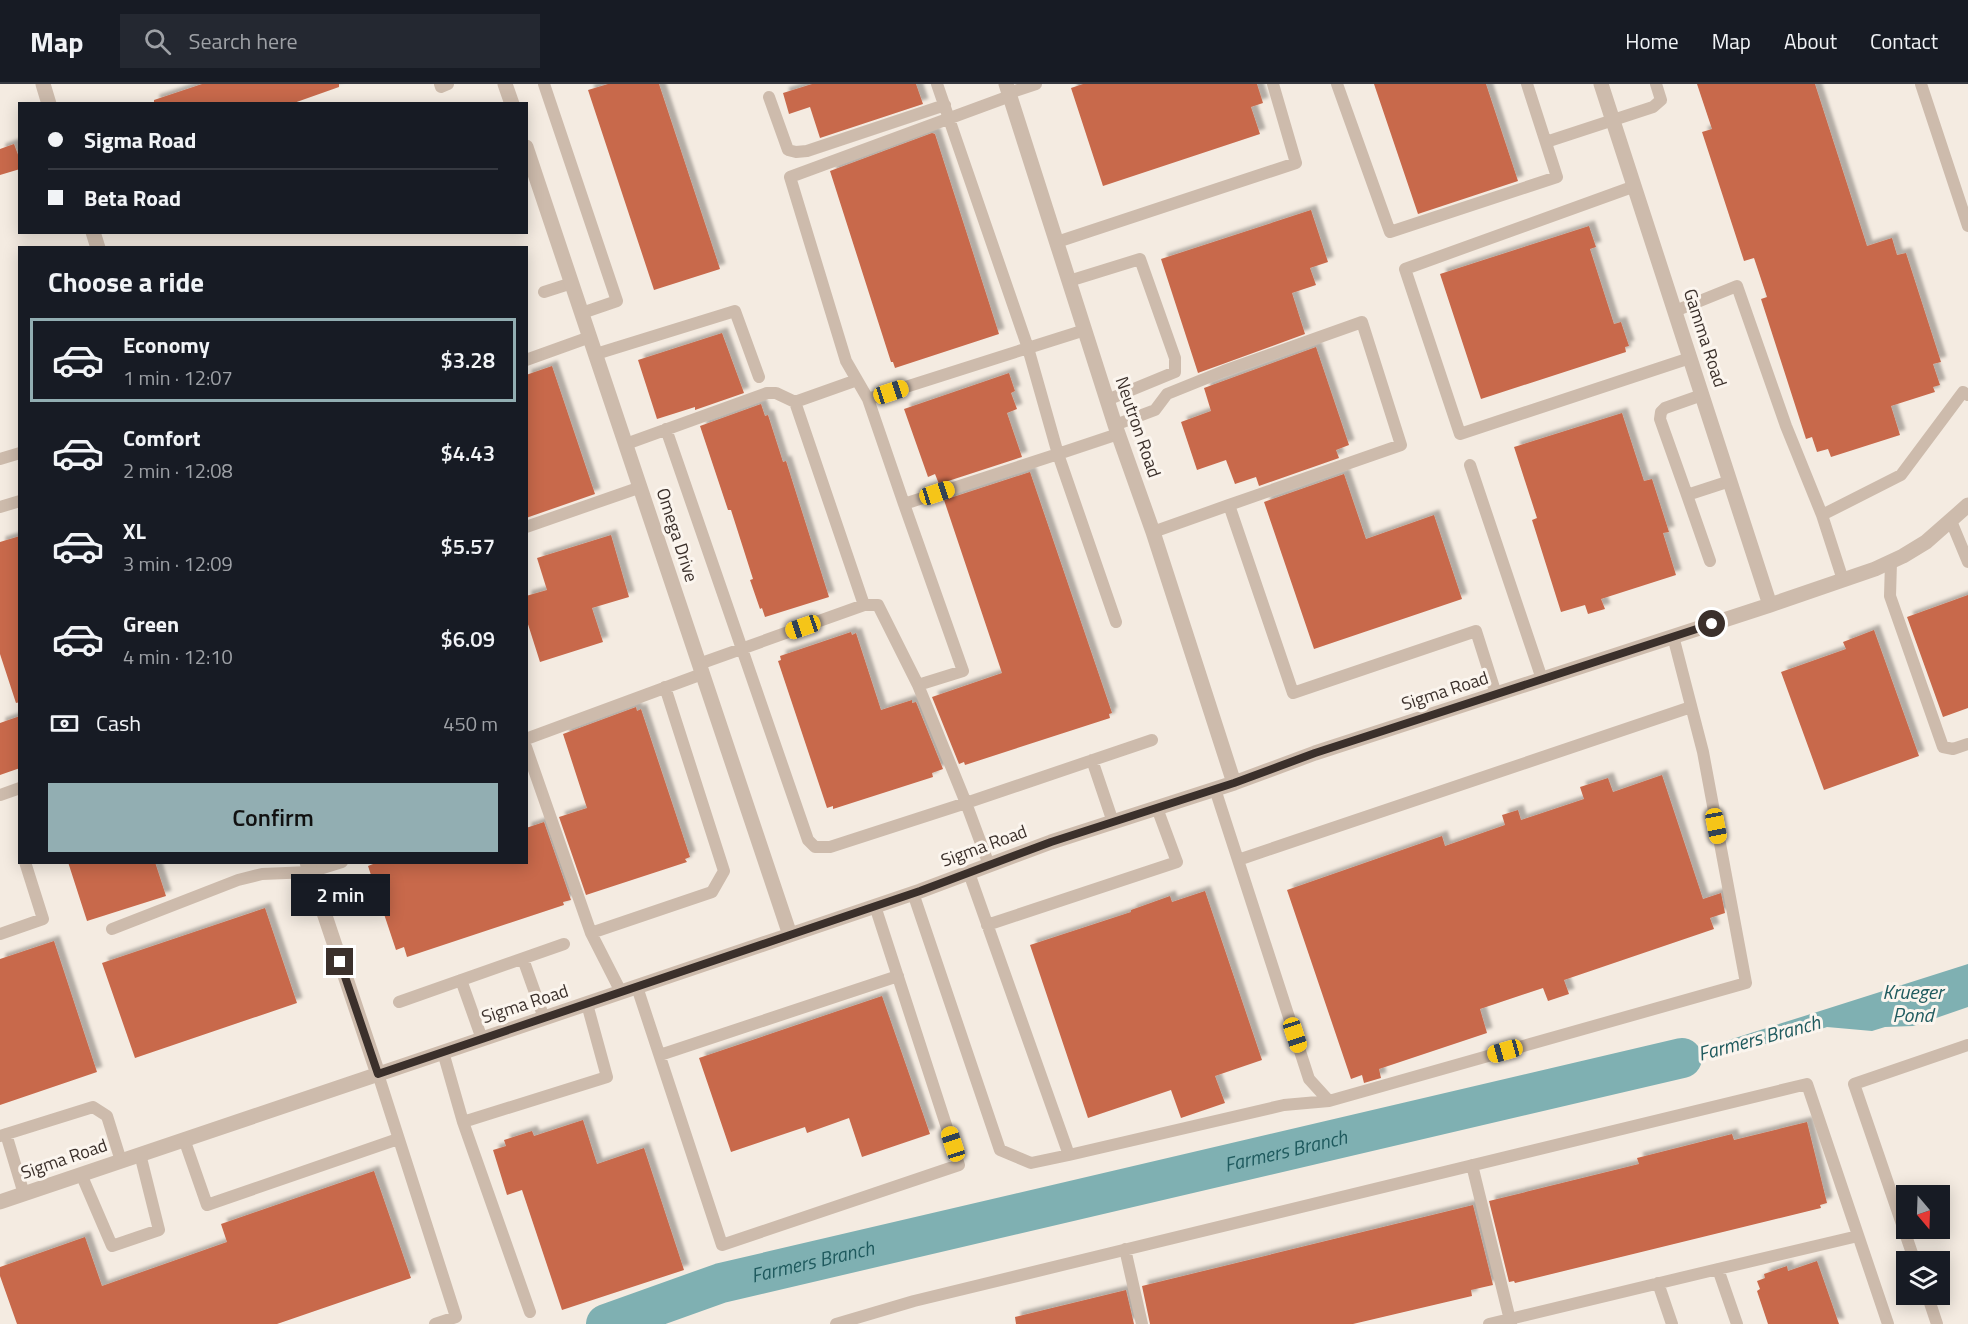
<!DOCTYPE html>
<html lang="en">
<head>
<meta charset="utf-8">
<style>
	:root { --surface:#171b24; --page:#242831; --text:#f1f3f6; --muted:#9ea1a6; --line:#363941; --accent:#92aeb2 }
	body { margin:0; font-family:"Titillium Web",sans-serif; background:var(--page); color:var(--text); height:100vh; display:flex; flex-direction:column; font-size:22px; white-space:nowrap }
	* { box-sizing:border-box; margin:0 }
	p { font-size:20px; color:var(--muted) }
	.icon { flex:none; width:33px; height:33px; fill:none; stroke:currentColor; stroke-width:2; stroke-linecap:round; stroke-linejoin:round }
	.map { position:relative; flex:1; overflow:hidden }
	.drawer { position:absolute; left:18px; top:162px; width:510px; height:618px; display:flex; flex-direction:column; background:var(--surface); border-radius:0px; box-shadow:0 3px 15px #0003 }
	.drawer>* { flex:none }
	.top-card { position:absolute; left:18px; top:18px; width:510px; height:132px; border-radius:0px; box-shadow:0 3px 15px #0003; display:grid; align-content:center; height:132px; padding:0 30px; background:var(--surface) }
	.needle { width:39px; rotate:161deg }
	.controls { position:absolute; left:1896px; top:1101px; display:grid; gap:12px }
	.controls a { display:grid; place-items:center; width:54px; height:54px; border-radius:0px; background:var(--surface); box-shadow:0 3px 15px #0003; font-size:30px }
	.end { position:absolute; width:27px; height:27px; margin:-14px; border:8px solid #3b302b; background:#fff; box-shadow:0 0 0 3px #fff }
	.from { border-radius:50% }
	.bubble { position:absolute; height:42px; border-radius:0px; background:var(--surface); box-shadow:0 3px 15px #0003; font-size:20px; font-weight:600; line-height:42px; text-align:center }
	.car { position:absolute; width:18px; height:36px; margin:-18px -9px; border-radius:8px; box-shadow:0 0 4px 2px #0007; background:linear-gradient(#f5c518 24%,#345 0 40%,#f5c518 0 76%,#345 0 86%,#f5c518 0) }
	.top-card b { display:flex; align-items:center; gap:21px; height:57px; font-size:22px }
	.top-card b+b { border-top:2px solid var(--line) }
	.top-card i { width:15px; height:15px; background:var(--text) }
	ul { padding:0; list-style:none }
	li { display:flex; align-items:center; gap:18px; height:84px; margin:0 12px 9px; padding:0 18px; border:3px solid transparent; border-radius:0px }
	li div { flex:1 }
	li b { display:block; font-size:22px }
	li em { font-style:normal; font-weight:600 }
	li.on { border-color:var(--accent) }
	li>.icon { width:54px; height:54px; stroke-width:1.5 }
	h2 { padding:0 30px; font-size:27px; line-height:72px }
	.pay { display:flex; align-items:center; gap:15px; height:66px; padding:0 30px; font-size:22px }
	.pay p { margin-inline-start:auto }
	.primary-button { display:flex; gap:12px; margin-top:auto; padding:12px 30px }
	.primary-button a { flex:1; height:69px; border-radius:0px; background:var(--accent); color:#111; font-size:24px; font-weight:600; line-height:69px; text-align:center }
	header { display:flex; align-items:center; gap:36px; box-sizing:border-box; height:84px; padding:0 30px; background:var(--surface); border-bottom:2px solid var(--line) }
	header strong { font-size:28px }
	nav { display:flex; gap:33px; margin-inline-start:auto; font-size:21px }
	.search { width:420px; height:54px; background:var(--page); display:flex; align-items:center; gap:15px; box-sizing:border-box; padding:0 21px; border-radius:0px; color:var(--muted); font-size:22px }
	.map>svg:first-child { display:block }
</style>
</head>
<body>
<header>
<strong>Map</strong>
<div class="search"><svg class="icon" aria-label="search" viewBox="0 0 24 24"><circle cx="10" cy="10" r="6"/><path d="M15 15l6 6"/></svg>Search here</div>
<nav><a>Home</a><a>Map</a><a>About</a><a>Contact</a></nav>
</header>
<div class="map">
<svg width="1968" height="1240" viewBox="0 0 1968 1240">
	<defs>
		<filter id="shadow"><feDropShadow dx="5.5" dy="-5.5" stdDeviation="1.5" flood-color="#0004"/></filter>
	</defs>
	<rect width="100%" height="100%" fill="#f4ebe1"/>
	<path fill="#7fb0b2" d="M1968 880V923L1913 942 1885 943 1872 947 1827 943 1794 954 1628 988Z"/>
	<g fill="none" stroke-linecap="round" stroke-linejoin="round">
		<path stroke="#7fb0b2" stroke-width="40" id="s1" d="M606 1240 721 1199 1682 974"/>
	</g>
	<path fill="#c8694b" filter="url(#shadow)" d="M202 0H339V3L291 20H154V16Z
		M608 0H659L720 185 654 206 588 6Z
		M812 0H916L923 20 820 54 810 23 789 30 783 9Z
		M1083 0H1257L1263 19 1251 23 1260 50 1103 102 1071 4Z
		M1374 0H1486L1518 97 1418 130Z
		M1697 0H1815L1867 162 1892 154 1897 171 1906 169 1941 278 1933 280 1940 301 1933 303 1935 308 1891 322 1900 351 1831 373 1828 365 1817 368 1812 353 1806 355 1761 215 1767 213 1754 174 1744 177 1702 48 1712 45Z
		M932 49 935 50 999 250 895 284 893 278H891L830 87Z
		M14 60 20 76V85L0 91V65Z
		M1311 126 1328 178 1310 184 1316 201 1292 209 1305 250 1198 289 1161 175Z
		M1589 142 1596 163 1590 165 1614 240 1621 238 1629 262 1625 263 1626 268 1481 315 1440 190Z
		M722 249 744 309 695 326V323L657 335 638 276Z
		M1316 263 1349 361 1336 366 1339 374 1259 402 1256 393 1235 400 1226 376 1197 386 1181 338 1211 327 1204 304Z
		M552 282 595 410 526 434V291Z
		M1009 289 1015 307 1011 309 1017 325 1007 329 1022 373 939 400 935 390 928 393 904 325Z
		M761 320 765 332 768 331 783 378 786 377 829 513 765 533 762 524 760 525 750 496 753 495 731 426H728L700 342Z
		M1622 329 1644 397 1652 395 1669 448 1663 449 1676 491 1601 515 1605 525 1588 530 1585 521 1561 528 1532 436 1537 434 1514 363Z
		M1030 388 1112 629 1109 630 1110 634 965 681 964 678 959 680 932 613 1002 589 944 416Z
		M1344 390 1366 455 1434 431 1462 515 1314 565 1264 418Z
		M611 451 629 513 592 524 603 558 540 578 526 534V512L547 506 537 474Z
		M20 452V618L16 619 0 570V458Z
		M1968 511V624L1943 633 1907 533Z
		M1874 546 1919 672 1824 706 1781 588 1846 565 1843 558Z
		M851 548 852 551 856 549 881 626 912 616V619L916 618 943 685 932 689 933 693 833 725V722L827 724 778 577 781 576 780 572Z
		M636 623 637 627 641 625 690 773 685 775 687 778 586 811 559 733 587 724 563 650Z
		M20 632V684L0 691V639Z
		M1662 691 1703 815 1721 809 1725 829 1710 834 1714 845 1564 896 1569 910 1548 917 1543 904 1480 925 1487 949 1379 985 1381 994 1364 999 1362 991 1351 995 1287 806 1442 752 1445 762 1505 741 1502 731 1518 726 1521 736 1584 715 1580 703 1608 694 1613 708Z
		M544 738 571 816 563 818 564 821 407 873 404 863 396 866 368 782 378 778H526V744Z
		M68 778H155L166 812 87 837Z
		M1205 807 1262 976 1215 992 1225 1019 1181 1034 1171 1006 1088 1034 1030 861 1131 828V826L1170 812 1172 818Z
		M265 824 297 919 135 974 102 879Z
		M54 857 97 988 0 1021V875Z
		M882 912 930 1050 862 1073 849 1034 807 1049 805 1043 731 1068 699 974Z
		M583 1036 597 1080 644 1064 684 1186 562 1226 522 1106 507 1111 493 1066 506 1062 504 1056 532 1047 534 1052Z
		M1807 1038 1827 1119 1820 1121 1821 1124 1515 1199 1514 1197 1509 1198 1489 1117 1639 1080 1637 1074 1732 1050 1734 1056Z
		M374 1087 411 1194 277 1240H17L0 1192V1183L85 1153 102 1202 227 1158 221 1140Z
		M1473 1121 1493 1201 1471 1206 1472 1212 1353 1240H1150L1142 1202Z
		M1817 1177 1839 1240H1768L1757 1207 1760 1205 1757 1197 1765 1194 1764 1190 1787 1182 1788 1187Z
		M1126 1206 1134 1240H1016L1015 1233Z"/>
	<g fill="none" stroke-linecap="round" stroke-linejoin="round">
		<path stroke="#cdbbac" stroke-width="12" d="M440 0 441 3 448 0
			M544 0 617 217 582 229
			M937 0 1028 264 1085 246
			M1337 0 1390 148 1557 93 1527 0
			M1921 0 1968 142
			M1009 9 1036 0
			M769 13 788 66 796 68 807 67 945 21
			M1546 58 1653 23 1661 16 1656 0
			M1635 102 1405 185 1460 350 1690 274
			M1057 158 1296 79 1273 0
			M1069 197 1140 175 1175 274V288L1107 316
			M544 208 572 199
			M1675 227 1737 202 1786 342 1822 431
			M596 270 735 227 759 293
			M526 276 590 253
			M1702 311 1665 324 1661 328 1660 335 1687 411 1730 397
			M868 315 846 277 790 93 1010 12
			M795 318 857 296
			M1115 341 1155 326 1167 310 1224 287 1362 238 1401 361 1229 421
			M666 345 808 756 815 763H830L966 719 1152 656
			M626 360 767 309H776L795 318 864 521
			M0 375 20 369
			M1470 381 1542 595
			M1687 411 1710 477
			M904 420 868 315 1028 264 1058 370 1118 350
			M0 423 20 417
			M1951 437 1968 478
			M526 443 641 403
			M1153 448 1229 421 1293 609 1476 547 1496 610
			M1891 478 1890 512 1943 663 1953 665 1968 660
			M1843 496 1822 431 1901 391 1963 308 1968 311
			M699 580 864 521H878L918 601
			M526 655 702 590
			M526 663 591 849 621 908
			M1092 676 1113 738
			M1215 705 1309 995 1329 1017 1746 899 1703 668 1673 552
			M0 711 20 704
			M1238 776 1691 623
			M989 781 966 719 918 601 963 587 904 420 1058 370 1116 538
			M969 789 1069 1071 1284 1021 1329 1017
			M913 809 1000 1066 1031 1079 1069 1071
			M987 841 1177 778 1157 724
			M112 845 238 796 262 790 310 788 342 778
			M591 849 712 808 724 787 665 603
			M0 850 43 835 25 778
			M523 875 544 934
			M461 896 482 955
			M637 903 722 1161 959 1081 875 822
			M399 918 564 860
			M443 968 463 1038 607 993 587 920
			M660 971 898 892
			M378 990 456 1233 435 1240
			M463 1038 530 1228
			M6 1050 24 1110
			M0 1052 93 1023 107 1032 121 1077
			M184 1055 207 1121 398 1055
			M1472 1081 1511 1240
			M81 1090 112 1162 159 1146 140 1070
			M1125 1165 1142 1240
			M1915 1178 1854 1000 1968 961
			M1658 1199 1672 1240
			M1927 1210 1937 1240
			M836 1240 914 1217 1807 1000 1888 1240
			M1489 1240 1718 1185
			M1737 1240 1718 1185 1858 1152"/>
		<path stroke="#cdbbac" stroke-width="15" d="M43 0 49 20
			M505 0 512 20
			M1006 0 1115 341 1153 448 1234 699
			M1601 0 1770 521
			M526 63 790 851
			M93 148 98 164
			M307 778 378 990
			M0 1118 790 851 920 807 1051 758 1234 699 1315 669 1770 521 1875 485 1903 472 1926 458 1968 421"/>
	</g>
	<g fill="none" stroke-linecap="round" stroke-linejoin="round">
		<path stroke="#3b302b" stroke-width="8" d="M340 878 378 990 790 851 920 807 1051 758 1234 699 1315 669 1712 540"/>
	</g>
	<g text-anchor="middle" stroke-width="6" stroke-linejoin="round" paint-order="stroke">
		<g font-size="18" fill="#3b302b" stroke="#fbf5ee">
			<text transform="translate(1705 254) rotate(72)" y="6">Gamma Road</text>
			<text transform="translate(1138 343) rotate(71)" y="6">Neutron Road</text>
			<text transform="translate(677 451) rotate(72)" y="6">Omega Drive</text>
			<text transform="translate(1445 607) rotate(-18)" y="6">Sigma Road</text>
			<text transform="translate(984 762) rotate(-20)" y="6">Sigma Road</text>
			<text transform="translate(525 920) rotate(-18)" y="6">Sigma Road</text>
			<text transform="translate(64 1075) rotate(-19)" y="6">Sigma Road</text>
		</g>
		<g font-size="20" font-style="italic" fill="#1f5a5e" stroke="#fbf5ee">
			<text x="1913" y="915">Krueger<tspan x="1913" dy="23">Pond</tspan></text>
			<text transform="translate(1759 954) rotate(-15)" y="7">Farmers Branch</text>
			<text dy="7" stroke="none"><textPath href="#s1" startOffset="702">Farmers Branch</textPath></text>
			<text dy="7" stroke="none"><textPath href="#s1" startOffset="216">Farmers Branch</textPath></text>
		</g>
	</g>
</svg>
<div class="controls">
<a><svg class="needle" viewBox="-14 -14 28 28"><path d="M0-13l5 13h-10z" fill="#e53935"/><path d="M0 13l5-13h-10z" fill="#9ea1a6"/></svg></a>
<a><svg class="icon" aria-label="layers" viewBox="0 0 24 24"><path d="M12 4l9 5-9 5-9-5zM3 14l9 5 9-5"/></svg></a>
</div>
<i class="end from" style="left:1712px;top:540px"></i>
<i class="end" style="left:340px;top:878px"></i>
<div class="bubble" style="left:291px;top:790px;width:99px">2 min</div>
<i class="car" style="left:891px;top:308px;rotate:72deg"></i>
<i class="car" style="left:937px;top:409px;rotate:72deg"></i>
<i class="car" style="left:803px;top:543px;rotate:251deg"></i>
<i class="car" style="left:1716px;top:742px;rotate:169deg"></i>
<i class="car" style="left:1295px;top:951px;rotate:162deg"></i>
<i class="car" style="left:1505px;top:967px;rotate:254deg"></i>
<i class="car" style="left:953px;top:1060px;rotate:342deg"></i>
<div class="top-card">
<b><i class="from"></i>Sigma Road</b>
<b><i></i>Beta Road</b>
</div>
<section class="drawer">
<h2>Choose a ride</h2>
<ul>
<li class="on"><svg class="icon" aria-label="car" viewBox="0 0 24 24"><path d="M5 17H2v-5l4-1 3-4h7l3 4 3 1v5h-3M9 17h6M6 11h13"/><circle cx="7" cy="17" r="2"/><circle cx="17" cy="17" r="2"/></svg><div><b>Economy</b><p>1 min · 12:07</p></div><em>$3.28</em></li>
<li><svg class="icon" aria-label="car" viewBox="0 0 24 24"><path d="M5 17H2v-5l4-1 3-4h7l3 4 3 1v5h-3M9 17h6M6 11h13"/><circle cx="7" cy="17" r="2"/><circle cx="17" cy="17" r="2"/></svg><div><b>Comfort</b><p>2 min · 12:08</p></div><em>$4.43</em></li>
<li><svg class="icon" aria-label="car" viewBox="0 0 24 24"><path d="M5 17H2v-5l4-1 3-4h7l3 4 3 1v5h-3M9 17h6M6 11h13"/><circle cx="7" cy="17" r="2"/><circle cx="17" cy="17" r="2"/></svg><div><b>XL</b><p>3 min · 12:09</p></div><em>$5.57</em></li>
<li><svg class="icon" aria-label="car" viewBox="0 0 24 24"><path d="M5 17H2v-5l4-1 3-4h7l3 4 3 1v5h-3M9 17h6M6 11h13"/><circle cx="7" cy="17" r="2"/><circle cx="17" cy="17" r="2"/></svg><div><b>Green</b><p>4 min · 12:10</p></div><em>$6.09</em></li>
</ul>
<div class="pay"><svg class="icon" aria-label="cash" viewBox="0 0 24 24"><path d="M3 7h18v10H3z"/><circle cx="12" cy="12" r="2"/></svg>Cash<p>450 m</p></div>
<div class="primary-button"><a>Confirm</a></div>
</section>
</div>
</body>
</html>
